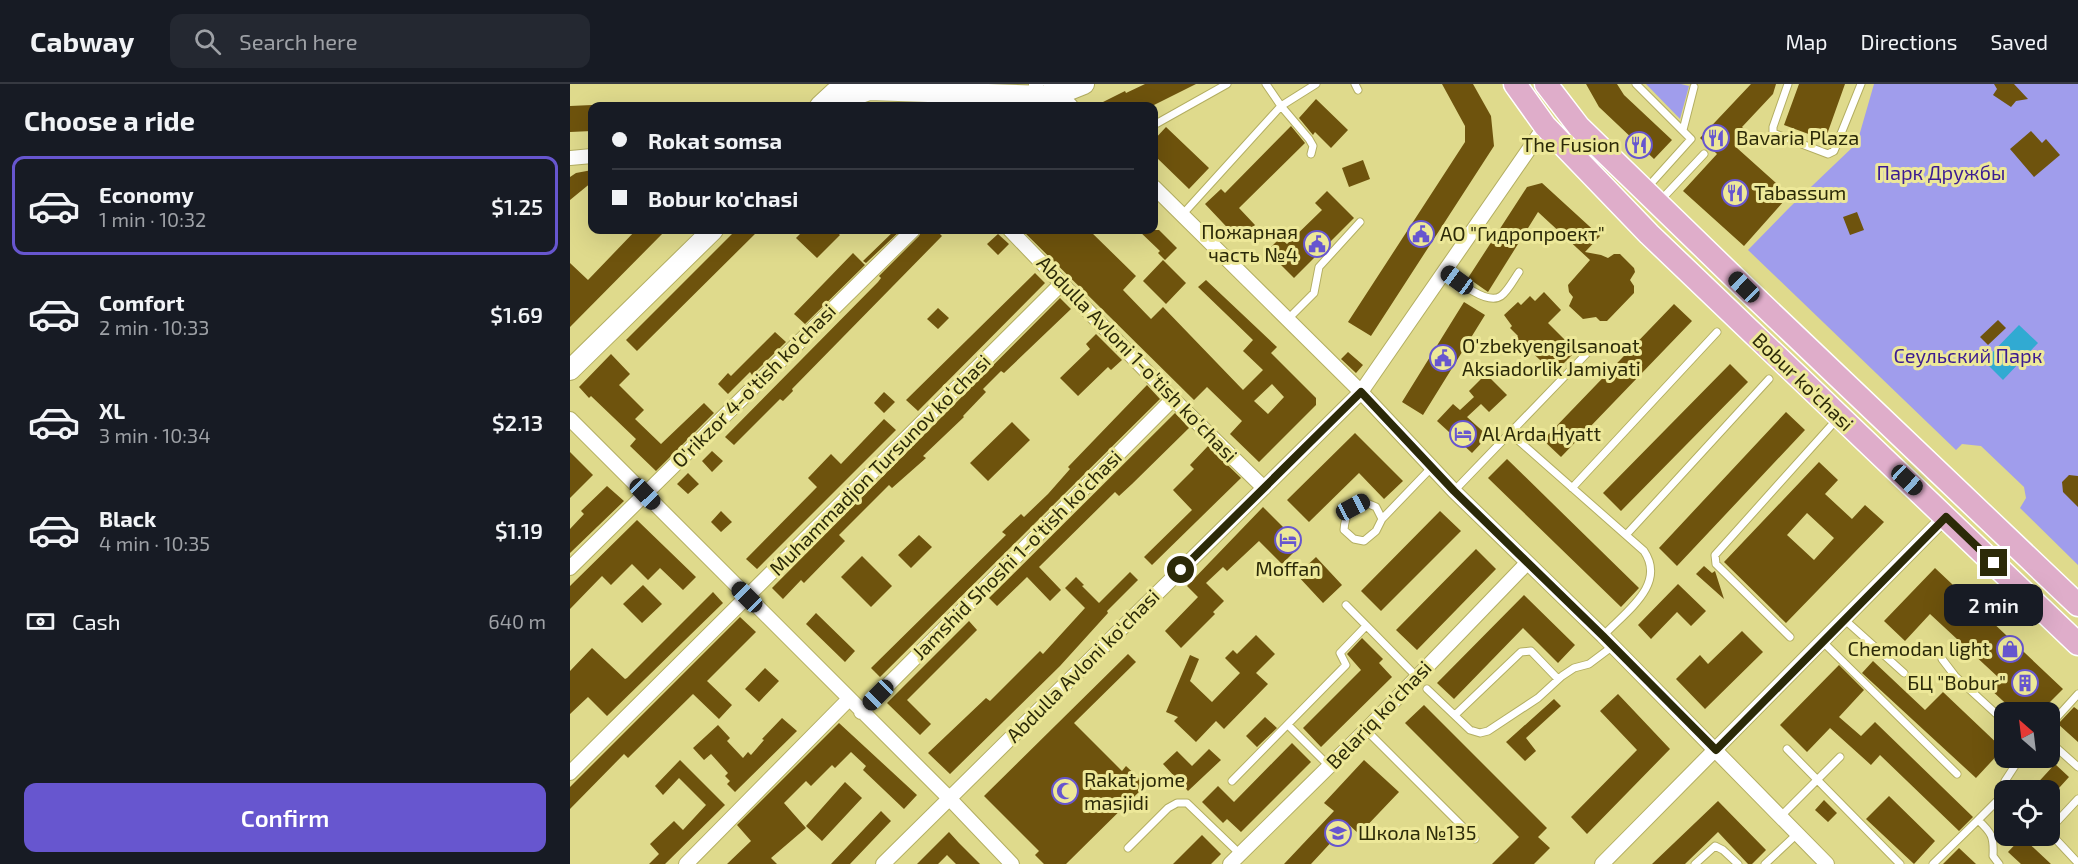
<!DOCTYPE html>
<html lang="en">
<head>
<meta charset="utf-8">
<style>
	:root { --surface:#171b24; --page:#242831; --text:#f1f3f6; --muted:#9ea1a6; --line:#363941; --accent:#6756cf }
	body { margin:0; font-family:"Exo 2",sans-serif; background:var(--page); color:var(--text); height:100vh; display:flex; flex-direction:column; font-size:22px; white-space:nowrap }
	* { box-sizing:border-box; margin:0 }
	p { font-size:20px; color:var(--muted) }
	.icon { flex:none; width:33px; height:33px; fill:none; stroke:currentColor; stroke-width:2; stroke-linecap:round; stroke-linejoin:round }
	.map { position:relative; flex:1; overflow:hidden }
	.drawer { display:flex; flex-direction:column; background:var(--surface); width:570px }
	.drawer>* { flex:none }
	.hud { position:absolute; left:18px; top:18px; width:570px; height:132px; border-radius:12px; box-shadow:0 6px 24px #0002; display:grid; align-content:center; height:132px; padding:0 24px; background:var(--surface) }
	.needle { width:39px; rotate:332deg }
	.controls { position:absolute; left:1424px; top:618px; display:grid; gap:12px }
	.controls a { display:grid; place-items:center; width:66px; height:66px; border-radius:12px; background:var(--surface); box-shadow:0 6px 24px #0002; font-size:30px }
	.end { position:absolute; width:27px; height:27px; margin:-14px; border:8px solid #2c2a08; background:#fff; box-shadow:0 0 0 3px #fff }
	.from { border-radius:50% }
	.bubble { position:absolute; height:42px; border-radius:12px; background:var(--surface); box-shadow:0 6px 24px #0002; font-size:20px; font-weight:600; line-height:42px; text-align:center }
	.car { position:absolute; width:18px; height:36px; margin:-18px -9px; border-radius:8px; box-shadow:0 0 4px 2px #0007; background:linear-gradient(#222 24%,#8ab4d8 0 40%,#222 0 76%,#8ab4d8 0 86%,#222 0) }
	.hud b { display:flex; align-items:center; gap:21px; height:57px; font-size:22px }
	.hud b+b { border-top:2px solid var(--line) }
	.hud i { width:15px; height:15px; background:var(--text) }
	ul { padding:0; list-style:none }
	li { display:flex; align-items:center; gap:18px; height:99px; margin:0 12px 9px; padding:0 12px; border:3px solid transparent; border-radius:12px }
	li div { flex:1 }
	li b { display:block; font-size:22px }
	li em { font-style:normal; font-weight:600 }
	li.active { border-color:var(--accent) }
	li>.icon { width:54px; height:54px; stroke-width:1.5 }
	h2 { padding:0 24px; font-size:27px; line-height:72px }
	.pay { display:flex; align-items:center; gap:15px; height:66px; padding:0 24px; font-size:22px }
	.pay p { margin-inline-start:auto }
	.primary-button { display:flex; gap:12px; margin-top:auto; padding:12px 24px }
	.primary-button a { flex:1; height:69px; border-radius:12px; background:var(--accent); color:#fff; font-size:24px; font-weight:600; line-height:69px; text-align:center }
	header { display:flex; align-items:center; gap:36px; box-sizing:border-box; height:84px; padding:0 30px; background:var(--surface); border-bottom:2px solid var(--line) }
	header strong { font-size:28px }
	nav { display:flex; gap:33px; margin-inline-start:auto; font-size:21px }
	.search { width:420px; height:54px; background:var(--page); display:flex; align-items:center; gap:15px; box-sizing:border-box; padding:0 21px; border-radius:12px; color:var(--muted); font-size:22px }
	main { display:flex; flex:1; min-height:0 }
	.map>svg:first-child { display:block }
</style>
</head>
<body>
<header>
<strong>Cabway</strong>
<div class="search"><svg class="icon" aria-label="search" viewBox="0 0 24 24"><circle cx="10" cy="10" r="6"/><path d="M15 15l6 6"/></svg>Search here</div>
<nav><a>Map</a><a>Directions</a><a>Saved</a></nav>
</header>
<main>
<section class="drawer">
<h2>Choose a ride</h2>
<ul>
<li class="active"><svg class="icon" aria-label="car" viewBox="0 0 24 24"><path d="M5 17H2v-5l4-1 3-4h7l3 4 3 1v5h-3M9 17h6M6 11h13"/><circle cx="7" cy="17" r="2"/><circle cx="17" cy="17" r="2"/></svg><div><b>Economy</b><p>1 min · 10:32</p></div><em>$1.25</em></li>
<li><svg class="icon" aria-label="car" viewBox="0 0 24 24"><path d="M5 17H2v-5l4-1 3-4h7l3 4 3 1v5h-3M9 17h6M6 11h13"/><circle cx="7" cy="17" r="2"/><circle cx="17" cy="17" r="2"/></svg><div><b>Comfort</b><p>2 min · 10:33</p></div><em>$1.69</em></li>
<li><svg class="icon" aria-label="car" viewBox="0 0 24 24"><path d="M5 17H2v-5l4-1 3-4h7l3 4 3 1v5h-3M9 17h6M6 11h13"/><circle cx="7" cy="17" r="2"/><circle cx="17" cy="17" r="2"/></svg><div><b>XL</b><p>3 min · 10:34</p></div><em>$2.13</em></li>
<li><svg class="icon" aria-label="car" viewBox="0 0 24 24"><path d="M5 17H2v-5l4-1 3-4h7l3 4 3 1v5h-3M9 17h6M6 11h13"/><circle cx="7" cy="17" r="2"/><circle cx="17" cy="17" r="2"/></svg><div><b>Black</b><p>4 min · 10:35</p></div><em>$1.19</em></li>
</ul>
<div class="pay"><svg class="icon" aria-label="cash" viewBox="0 0 24 24"><path d="M3 7h18v10H3z"/><circle cx="12" cy="12" r="2"/></svg>Cash<p>640 m</p></div>
<div class="primary-button"><a>Confirm</a></div>
</section>
<div class="map">
<svg width="1508" height="780" viewBox="0 0 1508 780">
	<rect width="100%" height="100%" fill="#dfda8c"/>
	<path fill="#a09dec" d="M1076 0H1111L1119 2 1110 35Z
		M1304 0H1508V481L1450 424 1456 414 1454 403 1411 362 1392 360 1386 366 1178 166 1220 123 1287 59Z"/>
	<path fill="#31aad2" d="M1449 241 1468 259 1433 296 1414 277Z"/>
	<path fill="#6e530d" fill-rule="evenodd" d="M575 0H626L582 22H525L555 7 556 9Z
		M872 0H903L921 32 924 62 801 252 778 238 895 58V42Z
		M1016 0H1047L1054 11 1102 56 1084 75 1029 23Z
		M1181 0H1206L1203 10 1172 43 1180 51 1167 64 1206 99 1201 105 1214 117 1174 162 1113 107 1147 70 1130 54Z
		M1229 0H1275L1255 56 1214 41Z
		M1424 0H1444L1458 15 1446 17 1441 23 1423 11 1427 5Z
		M746 15 778 46 761 64 745 48 743 51 729 34Z
		M22 21V47L0 48V22Z
		M721 42 735 59 669 124 685 141 669 156 635 120 651 105 655 109Z
		M596 43 639 84 619 105 584 71V56Z
		M1461 47 1472 59 1476 55 1490 71 1464 93 1440 65Z
		M793 76 800 95 779 103 772 84Z
		M22 86V98L0 116V93L6 89Z
		M972 99 1030 152 1015 168 1031 171 1038 174 1044 170H1050L1064 184 1065 188 1060 196 1064 202V209L1037 237H1030L1026 233 1013 235 999 222 1003 213 999 208 998 201 1020 176 968 128 918 208 898 194 957 103Z
		M757 107 784 134 724 194 697 167 710 154 717 160 752 126 745 119Z
		M1287 128 1294 146 1280 151 1273 133Z
		M66 146H96L0 243V179L18 196Z
		M166 146H189L67 267 56 256Z
		M234 146H265L270 151 247 174 226 154Z
		M325 146H331L296 179 293 177Z
		M352 146H366L372 152 222 305 223 307 213 317 210 315 164 361 155 353 308 198 311 194 309 192 349 152Z
		M452 146H519L566 192 553 206 581 235 593 223 673 306 693 286 673 267 683 256 628 203 636 196 707 263 701 269 746 314V321L689 378 660 350 672 337 637 303 624 316ZM702 300 714 313 698 330 684 317Z
		M568 146H589L607 164 595 176 588 169 590 167Z
		M428 150 439 160 428 171 417 160Z
		M283 169 295 181 235 240 224 230Z
		M593 176 616 199 596 220 573 197Z
		M465 189 475 199 348 327 336 316Z
		M974 208 991 226 978 239 1006 267 984 289 953 260 951 262 945 255 948 252 940 244 942 242 934 231 948 218 951 221 960 212 965 217Z
		M490 214 501 225 434 289 431 287 413 305 416 308 393 332 394 333 353 372 356 374 322 404 319 401 269 451 275 457 234 499 231 496 213 515 202 504Z
		M894 218 915 231 853 331 832 318Z
		M1104 220 1122 237 991 373 973 356Z
		M368 224 379 234 368 245 357 235Z
		M1428 236 1436 244 1418 261 1410 253Z
		M205 248 216 258 182 291 180 288 158 310 148 300 158 289 161 292Z
		M526 250 552 276 541 286 538 283 508 312 490 294 520 265 516 260Z
		M778 268 793 281 786 289 771 275Z
		M41 270 60 290 49 301 74 326 65 335 91 360 134 319 144 329 86 387 60 362 66 355 21 312 19 314 9 303Z
		M1160 280 1178 298 1051 427 1033 409Z
		M916 290 937 311 919 328 911 320 897 333 918 352 902 369 867 337 883 320 890 326 904 313 899 307Z
		M577 301 590 315 310 593 301 584 436 451 432 448 451 430 454 433 478 410 500 385 498 383Z
		M314 308 325 318 314 329 304 319Z
		M1216 328 1235 346 1107 482 1089 464Z
		M605 329 619 344 562 400 549 412 545 408 469 483 491 506 480 517 457 493 427 522 419 514Z
		M314 335 326 346 187 485 176 475 247 403 238 394 261 370 271 380Z
		M442 338 460 356 418 397 400 379Z
		M785 349 833 397 814 415 789 389 739 438 717 416Z
		M638 362 671 394 582 481 574 473 622 426 603 406 624 385 620 381Z
		M142 367 153 377 142 388 132 377Z
		M0 368 23 391 0 414Z
		M937 375 1069 504 1051 523 918 394Z
		M1249 378 1268 396 1255 410 1282 435 1295 421 1314 438 1216 539 1154 478ZM1237 429 1264 454 1244 476 1217 451Z
		M118 389 129 400 118 410 107 400Z
		M1499 391 1508 392V423L1493 408 1492 398Z
		M37 402 54 417 0 469V445L14 430 11 427Z
		M693 423 731 461 712 480 689 457 657 487 653 483 636 499 654 517 643 528 645 530 611 564 595 547 628 513 617 502Z
		M151 427 162 438 151 448 141 438Z
		M870 427 891 447 811 527 791 507Z
		M67 436 126 493 113 506 90 484 78 496 62 480 41 501 32 492 0 525V502Z
		M349 451 362 463 341 484 328 471Z
		M906 465 926 485 847 566 826 546Z
		M292 472 322 502 301 523 271 493Z
		M746 473 772 501 753 519 727 491Z
		M1134 482 1142 489 1145 487 1154 515 1126 490Z
		M1365 484 1493 605 1470 628H1445L1419 604 1429 594 1360 530 1335 557 1314 537Z
		M560 488 568 496 537 527 538 529 490 582 380 690 358 669 416 614 420 617 470 567 473 570 515 524 495 504 506 493 514 501 512 502 529 519Z
		M1108 500 1136 527 1121 542 1107 528 1081 555 1068 541Z
		M73 501 92 520 72 539 53 520Z
		M143 508 153 519 37 632 18 613 0 630V587L22 564 55 595 57 594Z
		M954 511 1005 561 988 579 953 544 884 615 867 599Z
		M246 529 285 567 275 578 236 540Z
		M170 533 186 548 137 597 162 621 149 635 123 610 58 674 54 670 0 725V703Z
		M399 537 407 546 337 616 361 640 350 651 317 619Z
		M1172 547 1193 568 1135 625 1106 595 1130 571 1138 580Z
		M686 551 705 570 686 589 698 600 654 645 646 637 626 658 604 637 608 633 596 628 620 571 629 575 620 597 642 618 670 589 655 574 663 566 667 570Z
		M792 554 813 575 809 579 822 593 751 663 733 644 791 586 777 570Z
		M558 570 566 578 504 639 552 687 556 682 576 701 496 780H474L465 771 469 767 414 712Z
		M1303 577 1355 626 1373 608 1433 665 1406 694 1292 589Z
		M1269 581 1294 606 1269 633 1291 652 1305 638 1403 733 1389 747 1310 671 1301 681 1260 644 1237 668 1210 641Z
		M195 584 209 597 189 618 175 605Z
		M1048 610 1100 665 1017 750 1001 733 1067 666 1030 627Z
		M984 615 991 622 956 654 966 667 955 677 936 658Z
		M854 621 977 744 968 753 980 764 964 780H922L949 753 835 639Z
		M1504 623 1508 626V658L1488 640Z
		M695 633 707 644 687 663 676 652Z
		M212 634 227 647 165 708 157 700 160 697 155 692 158 689 141 670 134 676 123 664 148 641 160 654 157 657 173 674 178 668 181 671 194 656 192 655Z
		M269 639 347 711 334 725 293 686 296 682 281 668 265 684 262 681 241 702 236 697 214 719 236 744 201 774 207 780H157L181 757 167 741Z
		M722 659 741 678 671 748 657 735 653 739 632 718 648 702 664 718Z
		M639 665 651 676 618 707 593 680 607 667 622 682Z
		M110 676 155 721 95 780H79L89 770 80 760 104 737 113 746 136 721 109 694 93 711 85 702Z
		M794 676 829 708 789 750 778 740 741 780H714L764 727 754 719Z
		M1485 680 1499 693 1479 715V706H1461Z
		M275 698 292 714 252 757 236 742Z
		M1319 712 1365 757 1344 780 1296 735Z
		M1254 716 1267 729 1258 738 1245 726Z
		M1148 717 1196 766 1182 780H1178L1148 748 1115 780H1082Z
		M311 727 321 737 280 780H261Z
		M379 748 389 759 410 780H386L377 771 368 780H347Z
		M632 751 651 770 641 780H603Z
		M1452 753 1481 780H1451L1438 768Z
		M1389 764 1406 780H1373Z"/>
	<g fill="none" stroke-linecap="round" stroke-linejoin="round">
		<defs>
			<path id="lane" d="M696 0 711 22 739 55 743 62 741 70
				M785 0 788 6
				M1066 0 1121 55 1076 105
				M1218 0 1203 43V49L1258 70 1264 67 1291 0
				M584 41 657 0
				M1113 46 1124 3
				M1089 118 1134 70
				M612 131 711 22 746 0
				M875 187C886 196 917 222 931 212 938 207 944 195 949 188
				M717 236 744 209 749 183 790 138
				M940 349 1074 467C1097 501 1055 528 1033 552
				M1002 404 1147 248
				M884 407 1020 266
				M812 435 806 423 794 418C780 425 775 430 774 446L784 455 794 457 806 447 812 435 862 383
				M1056 451 1199 295
				M776 521 847 593
				M1275 536 1334 589
				M1220 553 1146 480 1145 471 1268 334
				M1253 558 1387 690
				M1372 575 1385 592 1434 637
				M857 605 900 646 910 649 918 647 968 614 992 592 1004 584 1019 580 1043 562
				M886 630 951 568 961 567 988 595
				M718 641 759 682
				M1479 642 1508 610
				M796 646 905 755
				M1479 657 1508 683
				M1217 665 1330 780
				M662 697 776 581 770 569 796 542
				M1508 715 1480 745V749L1508 779
				M1210 733 1270 673
				M1408 736 1428 716 1435 697 1450 674
				M558 764 598 724 607 719H617L670 770
				M1125 780 1145 762 1153 766 1168 780
				M1195 780 1227 750
				M1363 780 1408 736C1422 749 1424 753 1423 772L1429 780"/>
			<path id="street" d="M480 0 501 22
				M466 22V0
				M0 74 22 72
				M584 103 791 308 884 407 1033 552 1257 780
				M440 146 603 315 694 404
				M0 335 379 714 442 780
				M0 484 343 146
				M291 628 603 315
				M0 689 492 199
				M116 780 279 615
				M313 780 791 308 975 42
				M660 780 796 646 957 479
				M1032 780 1375 433"/>
			<path id="secondary" d="M250 22 264 9 277 1
				M268 22 279 13 299 6 477 12 489 10 514 0
				M0 286 143 146"/>
			<path id="primary" d="M945 0 975 42 1079 150 1508 560
				M976 0 1009 43 1174 203 1508 521"/>
		</defs>
		<use href="#lane" stroke="#b3ae61" stroke-width="9"/>
		<use href="#street" stroke="#b3ae61" stroke-width="16"/>
		<use href="#secondary" stroke="#b3ae61" stroke-width="22"/>
		<use href="#primary" stroke="#fff" stroke-width="25"/>
		<use href="#lane" stroke="#fff" stroke-width="7"/>
		<use href="#street" stroke="#fff" stroke-width="14"/>
		<use href="#secondary" stroke="#fff" stroke-width="20"/>
		<use href="#primary" stroke="#dfadca" stroke-width="22"/>
	</g>
	<g fill="none" stroke-linecap="round" stroke-linejoin="round">
		<path stroke="#2c2a08" stroke-width="8" d="M611 486 791 308 884 407 1033 552 1146 666 1376 433 1424 479"/>
	</g>
	<defs>
		<symbol id="restaurant-ring" viewBox="-11 -11 22 22"><circle r="9.5" fill="#ede899" stroke="#6756cf" stroke-width="1.5"/><path d="M-5-6h1v4h1v-4h1v4h1v-4h1v5L-1.5 .5V6h-2V.5L-5-1ZM5-6V6H3V1.5H1.5Q1.5-4 5-6Z" fill="#6756cf"/></symbol>
		<symbol id="civic-ring" viewBox="-11 -11 22 22"><circle r="9.5" fill="#ede899" stroke="#6756cf" stroke-width="1.5"/><path d="M-.6-6.5H3V-4.5H.6V-3L4-1V1h2V6H-6V1h2V-1L-.6-3ZM-1.2 2.5V6h2.4V2.5Z" fill="#6756cf"/></symbol>
		<symbol id="hotel-ring" viewBox="-11 -11 22 22"><circle r="9.5" fill="#ede899" stroke="#6756cf" stroke-width="1.5"/><path d="M-6-4.5h1.5V1H6V5H4.5V3h-9V5H-6ZM-4 0a1.8 1.8 0 1 1 3.6 0ZM.5 0V-2.5h3Q6-2.5 6 0Z" fill="#6756cf"/></symbol>
		<symbol id="shop-ring" viewBox="-11 -11 22 22"><circle r="9.5" fill="#ede899" stroke="#6756cf" stroke-width="1.5"/><path d="M-5-2.5h2.3a2.7 3.5 0 0 1 5.4 0H5L5.5 6h-11ZM-1.5-2.5h3a1.5 2.3 0 0 0-3 0Z" fill="#6756cf"/></symbol>
		<symbol id="building-ring" viewBox="-11 -11 22 22"><circle r="9.5" fill="#ede899" stroke="#6756cf" stroke-width="1.5"/><path d="M-4-6H4V6H1V3H-1V6H-4ZM-2.5-4.3h1.7v1.8h-1.7ZM.8-4.3h1.7v1.8H.8ZM-2.5-1h1.7V.8h-1.7ZM.8-1h1.7V.8H.8Z" fill="#6756cf"/></symbol>
		<symbol id="mosque-ring" viewBox="-11 -11 22 22"><circle r="9.5" fill="#ede899" stroke="#6756cf" stroke-width="1.5"/><path d="M3.5-4.9A6 6 0 1 0 3.5 4.9A5 5 0 1 1 3.5-4.9Z" fill="#6756cf"/></symbol>
		<symbol id="school-ring" viewBox="-11 -11 22 22"><circle r="9.5" fill="#ede899" stroke="#6756cf" stroke-width="1.5"/><path d="M0-5L7-2L0 1L-7-2ZM-4 1L0 2.5L4 1V4Q0 6-4 4Z" fill="#6756cf"/></symbol>
	</defs>
	<g fill-rule="evenodd">
		<use href="#restaurant-ring" x="1131" y="39" width="30" height="30"/>
		<use href="#restaurant-ring" x="1054" y="46" width="30" height="30"/>
		<use href="#restaurant-ring" x="1150" y="94" width="30" height="30"/>
		<use href="#civic-ring" x="836" y="135" width="30" height="30"/>
		<use href="#civic-ring" x="732" y="145" width="30" height="30"/>
		<use href="#civic-ring" x="858" y="259" width="30" height="30"/>
		<use href="#hotel-ring" x="878" y="335" width="30" height="30"/>
		<use href="#hotel-ring" x="703" y="441" width="30" height="30"/>
		<use href="#shop-ring" x="1425" y="550" width="30" height="30"/>
		<use href="#building-ring" x="1440" y="584" width="30" height="30"/>
		<use href="#mosque-ring" x="480" y="692" width="30" height="30"/>
		<use href="#school-ring" x="753" y="734" width="30" height="30"/>
	</g>
	<g text-anchor="middle" stroke-width="6" stroke-linejoin="round" paint-order="stroke">
		<g font-size="20" fill="#2c2a08" stroke="#ede899" text-anchor="start">
			<text x="1166" y="61">Bavaria Plaza</text>
			<text x="1050" y="68" text-anchor="end">The Fusion</text>
			<text x="1184" y="116">Tabassum</text>
			<text x="728" y="155" text-anchor="end">Пожарная<tspan x="728" dy="23">часть №4</tspan></text>
			<text x="870" y="157">АО "Гидропроект"</text>
			<text x="892" y="269">O'zbekyengilsanoat<tspan x="892" dy="23">Aksiadorlik Jamiyati</tspan></text>
			<text x="912" y="357">Al Arda Hyatt</text>
			<text x="718" y="492" text-anchor="middle">Moffan</text>
			<text x="1420" y="572" text-anchor="end">Chemodan light</text>
			<text x="1436" y="606" text-anchor="end">БЦ "Bobur"</text>
			<text x="514" y="703">Rakat jome<tspan x="514" dy="23">masjidi</tspan></text>
			<text x="788" y="756">Школа №135</text>
		</g>
		<g font-size="20" fill="#3b1b92" stroke="#ede899">
			<text x="1371" y="96">Парк Дружбы</text>
			<text x="1398" y="279">Сеульский Парк</text>
		</g>
		<g font-size="20" fill="#2c2a08" stroke="#ede899">
			<text transform="translate(567 275) rotate(46)" y="7">Abdulla Avloni 1-o'tish ko'chasi</text>
			<text transform="translate(1233 298) rotate(44)" y="7">Bobur ko'chasi</text>
			<text transform="translate(184 302) rotate(-45)" y="7">O'rikzor 4-o'tish ko'chasi</text>
			<text transform="translate(310 381) rotate(-45)" y="7">Muhammadjon Tursunov koʻchasi</text>
			<text transform="translate(447 471) rotate(-45)" y="7">Jamshid Shoshi 1-o'tish ko'chasi</text>
			<text transform="translate(513 582) rotate(-45)" y="7">Abdulla Avloni ko'chasi</text>
			<text transform="translate(809 631) rotate(-46)" y="7">Belariq ko'chasi</text>
		</g>
	</g>
</svg>
<div class="controls">
<a><svg class="needle" viewBox="-14 -14 28 28"><path d="M0-13l5 13h-10z" fill="#e53935"/><path d="M0 13l5-13h-10z" fill="#9ea1a6"/></svg></a>
<a><svg class="icon" aria-label="locate" viewBox="0 0 24 24"><circle cx="12" cy="12" r="6"/><path d="M12 2v4M12 18v4M2 12h4M18 12h4"/></svg></a>
</div>
<i class="end from" style="left:611px;top:486px"></i>
<i class="end" style="left:1424px;top:479px"></i>
<div class="bubble" style="left:1374px;top:500px;width:99px">2 min</div>
<i class="car" style="left:887px;top:196px;rotate:306deg"></i>
<i class="car" style="left:1174px;top:203px;rotate:314deg"></i>
<i class="car" style="left:1337px;top:396px;rotate:133deg"></i>
<i class="car" style="left:75px;top:410px;rotate:136deg"></i>
<i class="car" style="left:783px;top:423px;rotate:62deg"></i>
<i class="car" style="left:177px;top:513px;rotate:315deg"></i>
<i class="car" style="left:308px;top:611px;rotate:225deg"></i>
<div class="hud">
<b><i class="from"></i>Rokat somsa</b>
<b><i></i>Bobur ko'chasi</b>
</div>
</div>
</main>
</body>
</html>
